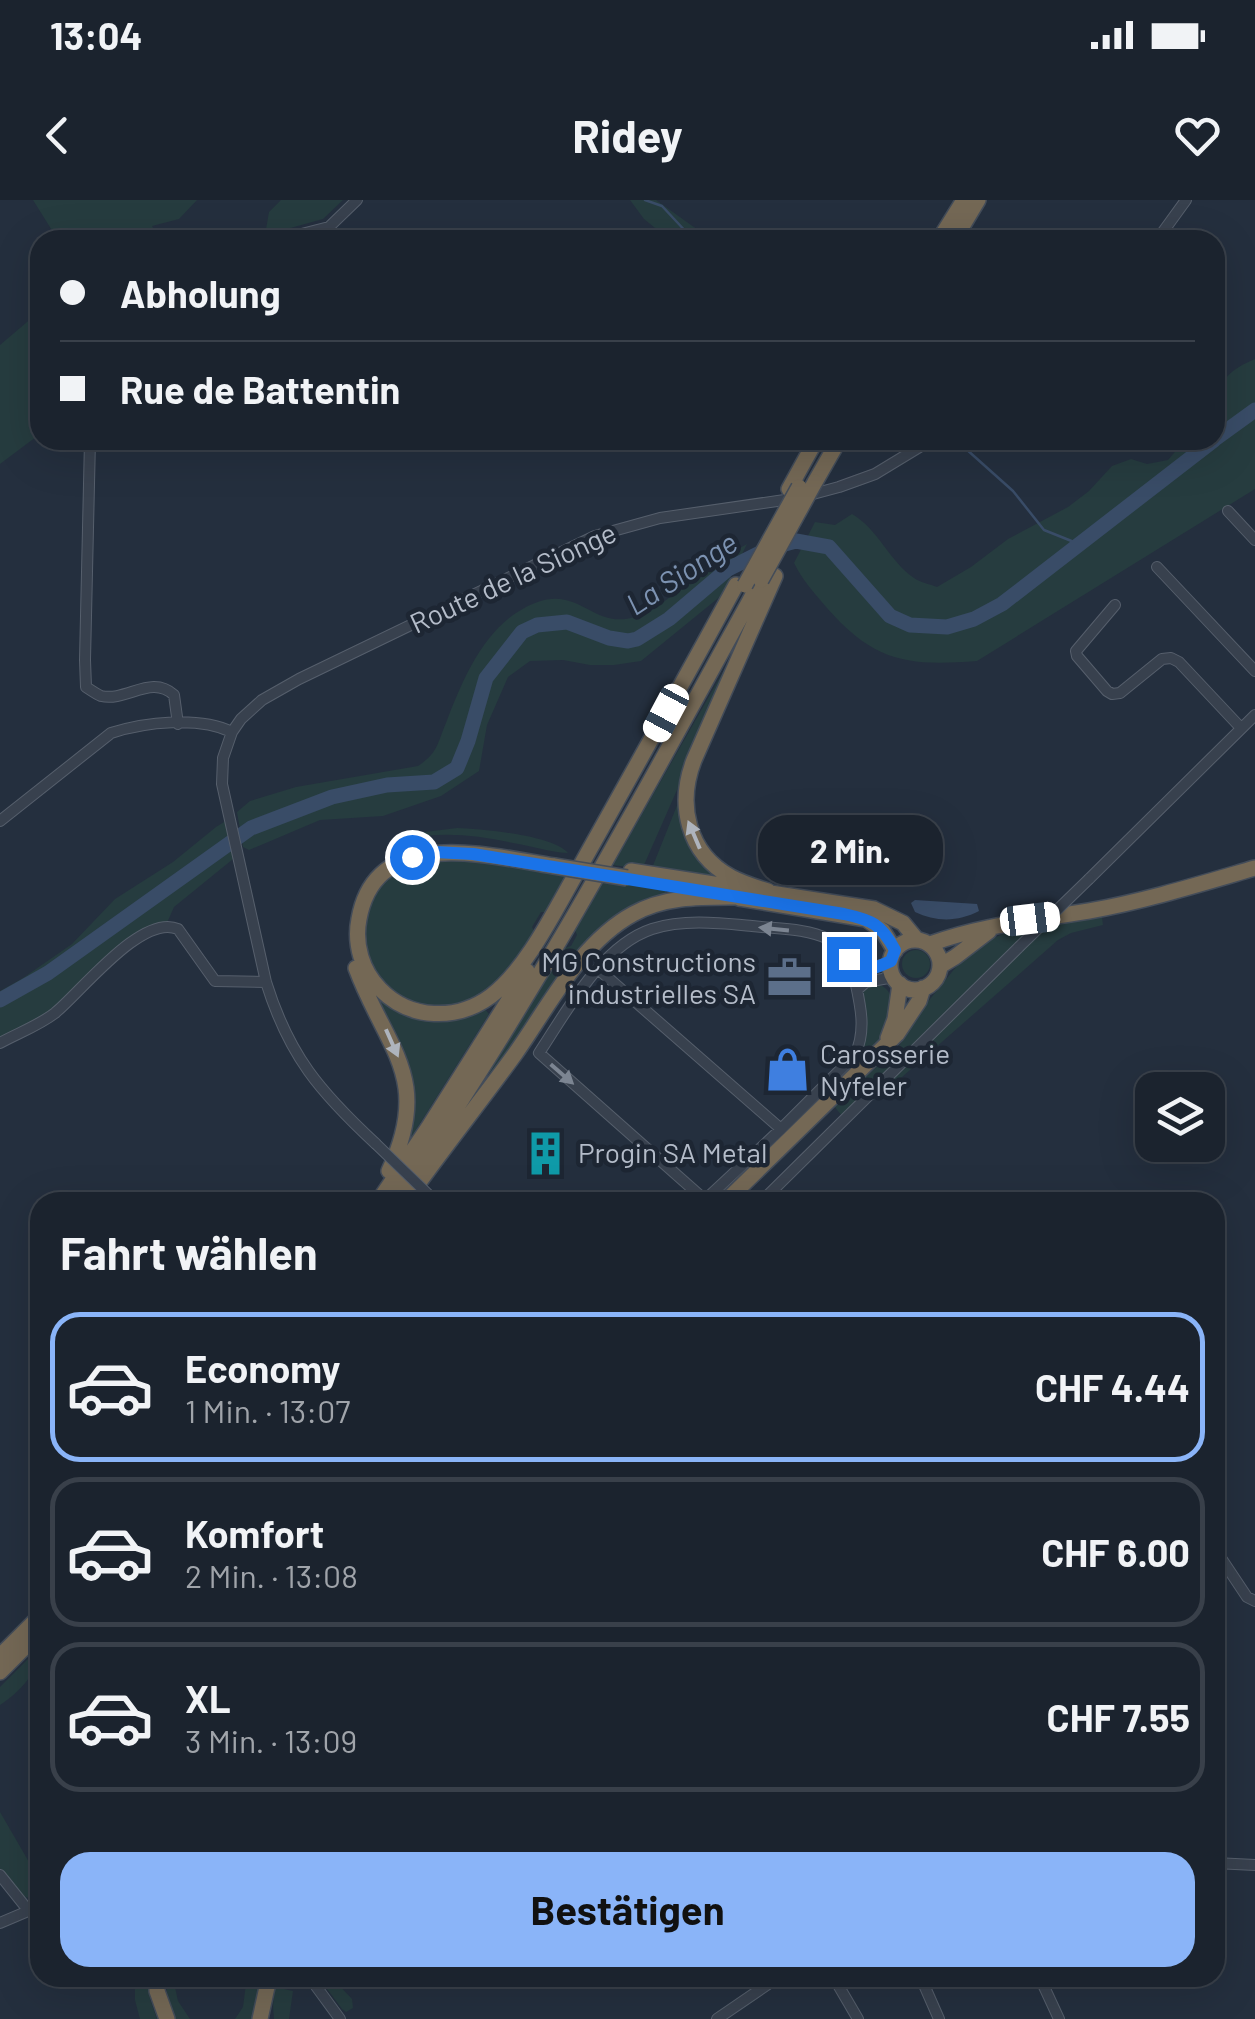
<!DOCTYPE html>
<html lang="de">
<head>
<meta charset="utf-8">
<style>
	:root { --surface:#1b232e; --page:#282f3a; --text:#f1f3f6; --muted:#a0a4aa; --line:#39404a; --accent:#8ab4f8 }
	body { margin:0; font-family:Barlow,sans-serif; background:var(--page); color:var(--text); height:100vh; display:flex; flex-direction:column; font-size:38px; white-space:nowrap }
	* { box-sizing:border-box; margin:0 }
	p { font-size:32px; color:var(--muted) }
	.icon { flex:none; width:55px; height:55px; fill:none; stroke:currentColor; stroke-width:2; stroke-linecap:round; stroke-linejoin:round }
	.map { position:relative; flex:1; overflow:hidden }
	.details { position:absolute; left:30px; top:992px; width:1195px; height:795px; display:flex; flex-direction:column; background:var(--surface); border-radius:30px; box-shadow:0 10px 40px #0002,0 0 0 2px var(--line) }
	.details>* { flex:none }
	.top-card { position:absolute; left:30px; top:30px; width:1195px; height:220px; border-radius:30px; box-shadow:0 10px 40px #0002,0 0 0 2px var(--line); display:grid; align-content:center; height:220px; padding:0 30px; background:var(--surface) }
	.tools { position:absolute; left:1135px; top:872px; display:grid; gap:20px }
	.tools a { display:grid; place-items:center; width:90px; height:90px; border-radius:20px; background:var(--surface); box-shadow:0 10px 40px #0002,0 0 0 2px var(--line); font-size:50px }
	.end { position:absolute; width:45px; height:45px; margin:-22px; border:12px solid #1a73e8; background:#fff; box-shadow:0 0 0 5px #fff }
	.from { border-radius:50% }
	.bubble { position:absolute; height:70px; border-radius:30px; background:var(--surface); box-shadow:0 10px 40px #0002,0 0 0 2px var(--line); font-size:32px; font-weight:700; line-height:70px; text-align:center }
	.car { position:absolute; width:30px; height:60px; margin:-30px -15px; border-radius:12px; box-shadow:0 0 8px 2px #0007; background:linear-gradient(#fff 24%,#345 0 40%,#fff 0 76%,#345 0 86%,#fff 0) }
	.top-card b { display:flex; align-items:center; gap:35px; height:95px; font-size:38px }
	.top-card b+b { border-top:2px solid var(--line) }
	.top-card i { width:25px; height:25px; background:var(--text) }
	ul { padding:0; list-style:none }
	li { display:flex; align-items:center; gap:30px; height:150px; margin:0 20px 15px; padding:0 10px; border:5px solid var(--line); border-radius:30px }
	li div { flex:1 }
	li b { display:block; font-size:38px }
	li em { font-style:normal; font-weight:700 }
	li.current { border-color:var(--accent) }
	li>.icon { width:90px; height:90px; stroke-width:1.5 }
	h2 { padding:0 30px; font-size:45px; line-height:120px }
	.action { display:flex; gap:20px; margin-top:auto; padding:20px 30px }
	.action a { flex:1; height:115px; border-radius:30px; background:var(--accent); color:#111; font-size:40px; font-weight:700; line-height:115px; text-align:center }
	.status { display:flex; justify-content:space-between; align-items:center; height:70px; padding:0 50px; background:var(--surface); direction:ltr }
	.status svg { height:28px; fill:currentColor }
	header { display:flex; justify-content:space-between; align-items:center; height:130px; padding:0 30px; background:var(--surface); font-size:45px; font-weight:700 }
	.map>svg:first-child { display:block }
</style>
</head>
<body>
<div class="status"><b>13:04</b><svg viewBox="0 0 49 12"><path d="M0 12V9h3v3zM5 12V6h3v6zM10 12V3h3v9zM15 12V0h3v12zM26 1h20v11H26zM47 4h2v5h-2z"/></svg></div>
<header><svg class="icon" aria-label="back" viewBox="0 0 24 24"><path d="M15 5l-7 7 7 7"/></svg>Ridey<svg class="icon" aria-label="heart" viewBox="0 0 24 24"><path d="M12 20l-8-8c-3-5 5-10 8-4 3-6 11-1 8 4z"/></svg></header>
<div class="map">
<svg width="1255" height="1819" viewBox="0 0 1255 1819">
	<rect width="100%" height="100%" fill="#242f3e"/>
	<path fill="#263c3f" d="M33 0H197L179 19 152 26 159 40H58Z
		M281 0H343L323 19 265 35 269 12Z
		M630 0H656L712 40H670L644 19Z
		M40 111V234L0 264V145Z
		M1255 159V289L977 461C909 466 875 463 827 408 815 394 803 381 794 363L815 322 835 325 852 314C878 329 890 362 914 378 921 383 930 384 937 387L971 367 1008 339 1068 307 1089 291 1112 266 1131 259 1147 264 1168 260 1185 240H1215C1215 199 1211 177 1255 159Z
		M747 344 722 395 641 461 614 465H590L563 460 530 461 508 477 487 525 479 571 441 596 383 616 320 620 249 650 243 647 237 612 250 601 296 587 418 566C438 553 437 544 446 523 461 484 480 437 516 413 578 372 588 434 638 416 655 411 669 397 683 387 704 371 725 356 747 344Z
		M732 456 735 458 644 665 640 669 613 665Z
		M680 598 682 606 728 680 652 668Z
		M229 619 238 655 174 707 166 725 154 728 61 808 0 843V791L23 778 72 744 115 699 173 662 216 627Z
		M457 628C482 629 552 635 568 653 549 652 532 646 513 643 476 635 439 631 402 640L409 634Z
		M441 657 569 671 546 712H541L532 727 534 731C519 757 500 786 473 800 460 807 449 808 435 807 356 805 338 696 410 664 419 660 431 659 441 657Z
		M605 678 666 690V697L617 719 493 875 489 872 564 748 571 746 577 735 575 730Z
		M1102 717 1103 725 1071 733 1058 740 877 899 871 900 1036 737H1022L849 911 842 916 834 906 899 846 926 804 960 762 980 744 1014 729Z
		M902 764a14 14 0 1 1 28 0a14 14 0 1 1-28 0Z
		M366 776 413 814 483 807 489 814 402 952 410 899Z
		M877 784C898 789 893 816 884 832 878 844 866 854 857 864L855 861 862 795 866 788Z
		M40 1447C39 1472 20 1492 0 1505V1487Z
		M0 1612 40 1681V1698C22 1703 11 1684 0 1671Z
		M135 1778H149L150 1799 157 1819H140L135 1800Z
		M166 1778H173L178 1801 190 1819H176C169 1805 166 1793 166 1778Z
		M255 1778H263L255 1819H235L243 1807 246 1784 253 1786Z
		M276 1778H285L284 1789 293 1791 289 1819H274L273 1806Z
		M319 1778H332L352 1799 353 1808 346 1812 342 1809Z"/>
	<path fill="#394c67" d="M915 700 977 704 979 711C958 722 936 722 915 712L911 703Z"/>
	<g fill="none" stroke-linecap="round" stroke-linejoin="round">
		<path stroke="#394c67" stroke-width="2.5" d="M645 0 662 6 689 35 702 40
			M956 240 1013 291 1044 330 1079 344"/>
		<path stroke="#394c67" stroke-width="15" d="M1215 239 1255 210
			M0 800 48 773 251 628 332 597 387 585 434 582 457 568 468 541 486 478 522 432 537 425 567 422 609 438 628 441 637 439 669 419 728 369 770 348 796 341 829 347 890 416 910 425 947 427 974 419 1002 404 1214 240"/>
		<defs>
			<path id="minor" d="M278 40 329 27 357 0
				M1157 40 1186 0
				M90 240 85 460 86 487C89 489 98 495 101 496 127 502 151 474 174 495L178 524
				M1228 311 1255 340
				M1157 367 1255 471
				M1115 405 1076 451 1077 456 1107 491 1112 494 1120 493 1162 459 1171 458 1179 462 1241 528
				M0 621 111 533C145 522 199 516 232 532
				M1089 679 1255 515
				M852 765C857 795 869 825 855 855L781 929 705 1000 539 853C567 811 601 746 652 729 684 719 719 723 752 726 776 729 806 728 828 739 859 755 844 782 891 761
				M598 769 781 929
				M858 789 866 782 894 777
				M0 843C18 833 38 826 55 813 81 792 142 713 178 729L215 781 266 782
				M376 944C320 892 289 856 266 782L222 584 223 558 232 532 241 519 262 500 299 479 595 336 660 318 798 298 839 287 875 274 931 240
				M761 1002 1019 747
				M1215 1349 1247 1397 1255 1401
				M1215 1663 1255 1665
				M0 1675 28 1710
				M0 1723 40 1706
				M310 1778 340 1819
				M834 1778 858 1819
				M921 1778 939 1819
				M1040 1778 1059 1819
				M717 1819 777 1778"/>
			<path id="highway" d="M939 40 964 0
				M954 40 978 0
				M815 282 839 240
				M789 289 816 240
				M554 666C489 656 376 624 359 719 354 744 362 771 380 789 410 820 457 821 491 796 528 768 557 706 581 665 633 572 685 479 736 385
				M631 671 874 709 903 723 917 740
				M768 691C755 687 742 683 731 677 687 653 677 604 694 560L775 376
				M739 698 866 719 883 731 895 751
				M890 765a25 25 0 1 1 50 0a25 25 0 1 1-50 0Z
				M930 744C982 725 1035 720 1089 711 1145 701 1200 684 1255 668
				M940 766 955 757 989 731
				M356 768C386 849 433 877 389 971
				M888 838 895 819 900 784
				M410 995C444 947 481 901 515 854 549 806 580 743 633 714 665 696 701 697 737 697
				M378 1002 428 928 527 771
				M393 1002C531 805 645 591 761 380
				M725 1002 897 834 919 801 923 788
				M0 1456 40 1416
				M0 1472 40 1432
				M157 1778V1791L167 1819
				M260 1819 269 1778"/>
		</defs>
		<use href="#minor" stroke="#565f6c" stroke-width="12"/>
		<use href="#highway" stroke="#434c59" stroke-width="18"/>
		<use href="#minor" stroke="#38414e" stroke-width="10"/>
		<use href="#highway" stroke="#746855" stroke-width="15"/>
		<defs>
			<path id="minor-bridge" d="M1019 747 1089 679
				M376 944 433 999"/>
			<path id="highway-bridge" d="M761 380 815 282
				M745 385 799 287
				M554 666 627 678"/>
		</defs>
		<use href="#minor-bridge" stroke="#565f6c" stroke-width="12" stroke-linecap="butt"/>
		<use href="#highway-bridge" stroke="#434c59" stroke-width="18" stroke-linecap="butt"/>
		<use href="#minor-bridge" stroke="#38414e" stroke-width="10"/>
		<use href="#highway-bridge" stroke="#746855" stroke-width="15"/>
	</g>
	<defs><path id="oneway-solid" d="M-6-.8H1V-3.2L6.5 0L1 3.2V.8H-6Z" transform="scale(2.5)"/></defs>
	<g fill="#aeb4bd">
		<use href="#oneway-solid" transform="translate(694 635) rotate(-113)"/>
		<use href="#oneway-solid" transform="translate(392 843) rotate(66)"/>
	</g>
	<g fill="#7c8592">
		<use href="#oneway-solid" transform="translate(774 729) rotate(-174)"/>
		<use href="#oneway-solid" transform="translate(562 874) rotate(41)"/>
	</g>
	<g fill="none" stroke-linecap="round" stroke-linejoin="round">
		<path stroke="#1a73e8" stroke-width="12" d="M412 657 435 652 473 654 844 714C872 720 881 724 895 750L891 761C876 768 858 777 849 759"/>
	</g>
	<defs>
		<symbol id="office-bare" viewBox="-9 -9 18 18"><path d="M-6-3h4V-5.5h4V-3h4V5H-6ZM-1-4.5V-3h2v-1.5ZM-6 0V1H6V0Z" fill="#5c6f8a" stroke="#1d2633" stroke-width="2.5" paint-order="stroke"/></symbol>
		<symbol id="shop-bare" viewBox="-9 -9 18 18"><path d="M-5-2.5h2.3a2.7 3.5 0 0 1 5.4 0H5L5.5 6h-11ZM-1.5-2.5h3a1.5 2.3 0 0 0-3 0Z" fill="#3f7fe0" stroke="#1d2633" stroke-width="2.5" paint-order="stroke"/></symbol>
		<symbol id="building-bare" viewBox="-9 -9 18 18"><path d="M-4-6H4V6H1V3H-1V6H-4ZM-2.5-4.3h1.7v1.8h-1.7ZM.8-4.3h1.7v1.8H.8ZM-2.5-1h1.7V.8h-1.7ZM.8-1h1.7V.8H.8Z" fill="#0f9aa8" stroke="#1d2633" stroke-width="2.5" paint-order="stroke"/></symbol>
	</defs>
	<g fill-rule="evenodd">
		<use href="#office-bare" x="758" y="746" width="63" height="63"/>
		<use href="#shop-bare" x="756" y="838" width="63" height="63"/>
		<use href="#building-bare" x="514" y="922" width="63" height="63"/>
	</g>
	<g text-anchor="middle" stroke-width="9" stroke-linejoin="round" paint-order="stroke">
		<g font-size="28" fill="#b4bcc9" stroke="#1d2633">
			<text transform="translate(513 378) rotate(-25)" y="10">Route de la Sionge</text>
		</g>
		<g font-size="28" fill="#b4bcc9" stroke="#1d2633" text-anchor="start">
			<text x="756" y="772" text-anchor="end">MG Constructions<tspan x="756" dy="32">industrielles SA</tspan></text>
			<text x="820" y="864">Carosserie<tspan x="820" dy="32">Nyfeler</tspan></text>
			<text x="578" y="963">Progin SA Metal</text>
		</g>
		<g font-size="30" font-style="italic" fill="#7c92b1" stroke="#1d2633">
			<text transform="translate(682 374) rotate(-33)" y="10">La Sionge</text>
		</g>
	</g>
</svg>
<div class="tools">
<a><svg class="icon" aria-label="layers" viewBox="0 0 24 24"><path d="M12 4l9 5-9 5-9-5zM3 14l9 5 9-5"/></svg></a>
</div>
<i class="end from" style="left:412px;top:657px"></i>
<i class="end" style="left:849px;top:759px"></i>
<div class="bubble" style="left:758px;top:615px;width:185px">2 Min.</div>
<i class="car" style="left:666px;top:513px;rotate:208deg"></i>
<i class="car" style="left:1030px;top:719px;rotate:83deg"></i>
<div class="top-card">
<b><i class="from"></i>Abholung</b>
<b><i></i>Rue de Battentin</b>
</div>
<section class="details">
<h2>Fahrt wählen</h2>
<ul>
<li class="current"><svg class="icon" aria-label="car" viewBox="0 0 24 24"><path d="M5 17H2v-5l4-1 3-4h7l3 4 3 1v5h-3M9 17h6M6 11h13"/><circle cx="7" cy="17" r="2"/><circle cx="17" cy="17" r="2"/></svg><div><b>Economy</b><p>1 Min. · 13:07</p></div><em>CHF 4.44</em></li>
<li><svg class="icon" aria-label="car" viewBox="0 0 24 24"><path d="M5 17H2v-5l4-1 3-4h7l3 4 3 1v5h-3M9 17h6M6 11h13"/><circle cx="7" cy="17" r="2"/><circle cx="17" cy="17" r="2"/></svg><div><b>Komfort</b><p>2 Min. · 13:08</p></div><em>CHF 6.00</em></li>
<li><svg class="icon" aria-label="car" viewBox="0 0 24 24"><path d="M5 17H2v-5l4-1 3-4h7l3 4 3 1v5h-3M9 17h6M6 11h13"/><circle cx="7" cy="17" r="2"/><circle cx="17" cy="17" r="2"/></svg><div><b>XL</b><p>3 Min. · 13:09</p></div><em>CHF 7.55</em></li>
</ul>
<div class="action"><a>Bestätigen</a></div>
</section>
</div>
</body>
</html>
